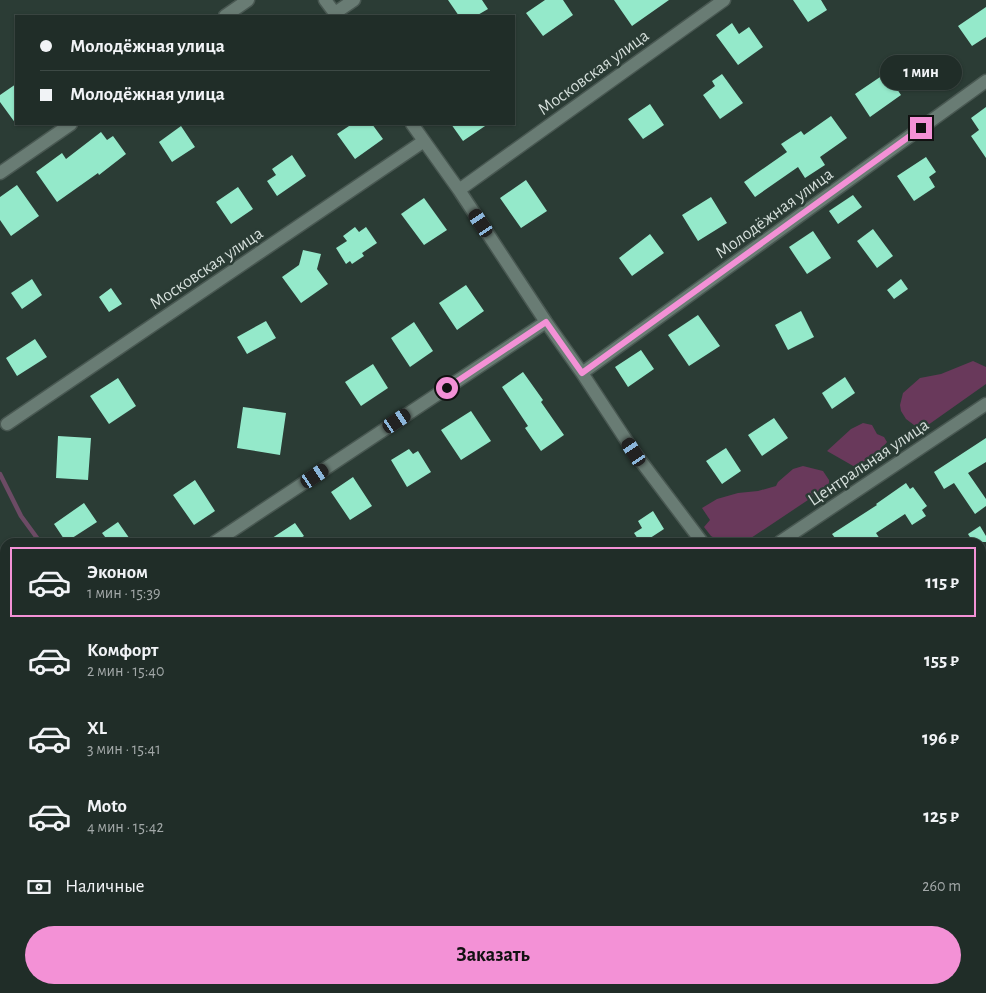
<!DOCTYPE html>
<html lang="ru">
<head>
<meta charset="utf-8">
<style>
	:root { --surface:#202d28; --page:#283530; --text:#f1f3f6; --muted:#a2a8a8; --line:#3d4945; --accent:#f391d6 }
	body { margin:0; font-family:"Alegreya Sans",sans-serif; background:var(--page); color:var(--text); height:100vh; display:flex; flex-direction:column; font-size:19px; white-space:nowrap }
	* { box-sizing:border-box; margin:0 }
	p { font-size:16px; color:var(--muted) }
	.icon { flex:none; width:28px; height:28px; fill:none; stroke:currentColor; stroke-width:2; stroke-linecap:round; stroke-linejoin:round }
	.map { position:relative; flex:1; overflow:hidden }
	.details { position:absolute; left:0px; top:538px; width:986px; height:456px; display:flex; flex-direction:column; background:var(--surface); border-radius:15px 15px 0 0; box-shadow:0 1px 4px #0004,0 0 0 1px var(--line) }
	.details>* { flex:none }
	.top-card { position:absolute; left:15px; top:15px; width:500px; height:110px; border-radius:0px; box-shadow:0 1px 4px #0004,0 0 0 1px var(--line); display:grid; align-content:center; height:110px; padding:0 25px; background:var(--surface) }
	.end { position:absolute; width:22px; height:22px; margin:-11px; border:6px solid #f391d6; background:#111; box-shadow:0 0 0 2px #111 }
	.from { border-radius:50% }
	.bubble { position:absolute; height:35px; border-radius:18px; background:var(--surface); box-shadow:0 1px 4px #0004,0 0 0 1px var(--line); font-size:16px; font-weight:600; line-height:35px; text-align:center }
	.car { position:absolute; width:15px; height:30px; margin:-15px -8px; border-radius:6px; box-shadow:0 0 4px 1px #0007; background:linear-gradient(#222 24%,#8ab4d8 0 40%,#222 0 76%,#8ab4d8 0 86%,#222 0) }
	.top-card b { display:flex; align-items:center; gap:18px; height:48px; font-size:19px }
	.top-card b+b { border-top:1px solid var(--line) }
	.top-card i { width:12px; height:12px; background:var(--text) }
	ul { padding:9px 0 0; list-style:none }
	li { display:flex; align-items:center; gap:15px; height:70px; margin:0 10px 8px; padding:0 15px; border:2px solid transparent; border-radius:0px }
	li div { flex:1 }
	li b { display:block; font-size:19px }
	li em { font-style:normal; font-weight:600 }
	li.on { border-color:var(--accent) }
	li>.icon { width:45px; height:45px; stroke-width:1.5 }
	.pay { display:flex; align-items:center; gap:12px; height:55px; padding:0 25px; font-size:19px }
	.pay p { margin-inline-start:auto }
	.action { display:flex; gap:10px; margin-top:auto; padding:10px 25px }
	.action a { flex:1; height:58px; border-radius:30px; background:var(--accent); color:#111; font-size:20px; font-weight:600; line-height:58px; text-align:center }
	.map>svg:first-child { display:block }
</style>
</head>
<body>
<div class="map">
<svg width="986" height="993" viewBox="0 0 986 993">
	<rect width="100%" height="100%" fill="#2b3c35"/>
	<path fill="#69395b" d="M973 361 986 367V384L928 425 918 428 906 419 901 411 900 405 903 393 920 378 941 374Z
		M863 423 872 425 877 434 884 437 887 442 879 452 855 467 827 451 851 429Z
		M803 466 823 471 829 480V486L745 542H721L711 536 704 527 710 520 702 508 717 499 738 493 758 491 776 486 778 482 793 469Z
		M262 989H320V993H258Z"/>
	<path fill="#3f0b33" stroke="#6c4b65" d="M5 570V761L0 756V571Z"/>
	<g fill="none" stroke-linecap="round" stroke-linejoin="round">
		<path stroke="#6c4b65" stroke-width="4.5" d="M0 474 21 516 40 542
			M320 989 331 993"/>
	</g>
	<path fill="#94e9ca" d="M448 0H482L488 9 476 16H459Z
		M545 0H563L573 15 543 36 526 13Z
		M614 0H669L632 26Z
		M793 0H821L827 10 808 22Z
		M986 7V37L972 46 958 26Z
		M732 23 739 34 749 27 763 47 738 65 716 35Z
		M886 73 901 95 870 117 855 94Z
		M722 74 743 103 720 119 703 95 715 86 712 81Z
		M16 84V124L0 102V95Z
		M650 104 664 125 643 139 628 119Z
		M986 107V158L971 136 979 130 971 118Z
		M831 116 847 138 820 157 825 165 805 178 798 167 755 197 744 182 787 152 781 144 801 131 804 135Z
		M352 124H372L383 139 355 159 337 134Z
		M451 124H488L463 141Z
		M181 126 195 147 172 162 159 142Z
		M101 132 107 140 113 136 126 154 99 175 98 173 57 202 36 172 62 153 66 159Z
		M292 155 306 176 277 196 267 181 276 175 272 169Z
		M926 157 936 172 929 177 935 187 914 201 897 176Z
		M526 180 547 211 521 228 500 198Z
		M17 185 39 216 11 236 0 220V197Z
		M238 187 253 209 231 224 216 202Z
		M853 195 862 207 838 224 829 211Z
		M711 197 727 223 698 241 682 215Z
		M424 198 447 230 424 245 401 214Z
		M355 227 359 232 366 227 377 243 362 253 364 256 352 264 350 261 346 264 336 248 347 241 343 236Z
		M873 229 893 256 877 268 857 241Z
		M813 231 831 258 807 274 789 247Z
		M650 234 664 253 632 276 619 258Z
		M303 250 321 254 317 269 328 284 301 303 282 277 299 265Z
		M32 279 42 295 22 309 11 293Z
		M901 279 908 289 894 299 887 290Z
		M466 285 484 311 457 330 439 303Z
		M111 288 122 304 109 312 99 297Z
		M801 311 814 337 788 350 775 325Z
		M698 315 720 346 689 366 668 335Z
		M266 321 276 338 247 354 237 337Z
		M414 322 433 351 410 367 391 338Z
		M35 339 47 357 17 376 6 358Z
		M641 350 654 369 628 387 615 367Z
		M373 364 388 388 361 406 345 382Z
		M523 372 543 400 541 402 564 435 541 451 525 428 528 426 502 387Z
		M845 377 855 393 832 409 822 393Z
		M118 378 136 406 109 424 90 396Z
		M243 407 286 413 280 455 237 448Z
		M471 411 491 441 461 460 441 430Z
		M774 418 788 438 762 456 748 435Z
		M58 436 91 438 88 480 56 478Z
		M986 438V462L968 473 986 499V506L975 514 954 483 944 489 934 472Z
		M726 448 741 471 722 484 706 461Z
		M409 449 413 454 418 451 431 472 407 487 391 460Z
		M353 477 372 506 350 520 331 492Z
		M195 480 215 511 194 525 173 495Z
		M906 483 910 489 913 487 927 506 922 510 926 516 912 525 905 514 876 533 882 542H838L832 534 877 505 876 504Z
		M84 503 97 522 66 542 54 524Z
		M653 511 664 529 644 542H640L634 533 642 528 638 521Z
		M118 522 132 542H109L102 533Z
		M295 523 304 536 295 542H266Z
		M980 526 986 536V542H973L968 534Z"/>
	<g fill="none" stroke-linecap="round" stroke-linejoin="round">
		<defs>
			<path id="minor" d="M325 0 337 16
				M335 13 354 0
				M225 16 248 0
				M412 124 459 190 546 322 582 373 634 452 702 542
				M0 173 71 124
				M459 190 724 0
				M582 373 986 81
				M7 424 424 141
				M215 542 546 322
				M780 542 986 404
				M981 721 986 718
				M981 978 986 985
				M0 984 6 993
				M850 989 853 993
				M235 993 240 989
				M637 993 639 989"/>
		</defs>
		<use href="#minor" stroke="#495852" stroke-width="15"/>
		<path stroke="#72807b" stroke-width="2.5" stroke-dasharray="4 4" stroke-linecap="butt" d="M0 568 5 567
			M0 797 5 800"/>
		<use href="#minor" stroke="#697c74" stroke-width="12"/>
	</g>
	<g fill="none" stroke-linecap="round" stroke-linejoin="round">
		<path stroke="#f391d6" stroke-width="6" d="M447 388 546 322 582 373 921 128"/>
	</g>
	<g text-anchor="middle" stroke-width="5" stroke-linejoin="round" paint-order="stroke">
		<g font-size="18" fill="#d5dfdb" stroke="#2b3c35">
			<text transform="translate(593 72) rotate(-36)" y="6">Московская улица</text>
			<text transform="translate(774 213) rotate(-36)" y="6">Молодёжная улица</text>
			<text transform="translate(206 268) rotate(-34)" y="6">Московская улица</text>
			<text transform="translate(868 462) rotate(-34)" y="6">Центральная улица</text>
		</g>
	</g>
</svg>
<i class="end from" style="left:447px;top:388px"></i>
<i class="end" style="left:921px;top:128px"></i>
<div class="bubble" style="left:880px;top:55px;width:82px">1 мин</div>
<i class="car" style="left:481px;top:223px;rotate:326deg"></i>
<i class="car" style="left:397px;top:421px;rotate:56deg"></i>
<i class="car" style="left:634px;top:452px;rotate:327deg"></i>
<i class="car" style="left:315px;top:476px;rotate:56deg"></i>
<div class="top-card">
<b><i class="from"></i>Молодёжная улица</b>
<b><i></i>Молодёжная улица</b>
</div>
<section class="details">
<ul>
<li class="on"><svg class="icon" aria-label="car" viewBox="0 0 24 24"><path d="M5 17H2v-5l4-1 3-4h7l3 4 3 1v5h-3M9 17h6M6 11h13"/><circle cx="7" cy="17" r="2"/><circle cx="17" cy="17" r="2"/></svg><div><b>Эконом</b><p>1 мин · 15:39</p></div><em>115 ₽</em></li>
<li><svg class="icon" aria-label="car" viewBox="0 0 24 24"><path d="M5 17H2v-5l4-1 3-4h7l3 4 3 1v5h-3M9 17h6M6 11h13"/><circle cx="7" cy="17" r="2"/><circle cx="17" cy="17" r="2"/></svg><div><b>Комфорт</b><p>2 мин · 15:40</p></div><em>155 ₽</em></li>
<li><svg class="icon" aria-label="car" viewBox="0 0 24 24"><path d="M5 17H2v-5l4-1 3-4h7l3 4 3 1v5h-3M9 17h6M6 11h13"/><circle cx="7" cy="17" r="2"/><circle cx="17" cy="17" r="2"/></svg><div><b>XL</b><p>3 мин · 15:41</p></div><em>196 ₽</em></li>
<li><svg class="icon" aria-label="car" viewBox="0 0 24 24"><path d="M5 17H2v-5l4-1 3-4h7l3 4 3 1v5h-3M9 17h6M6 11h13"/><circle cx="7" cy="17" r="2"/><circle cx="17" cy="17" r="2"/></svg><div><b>Moto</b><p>4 мин · 15:42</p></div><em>125 ₽</em></li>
</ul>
<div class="pay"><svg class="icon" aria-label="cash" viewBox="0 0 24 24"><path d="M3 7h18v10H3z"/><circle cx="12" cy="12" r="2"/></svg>Наличные<p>260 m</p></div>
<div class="action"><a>Заказать</a></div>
</section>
</div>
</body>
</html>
